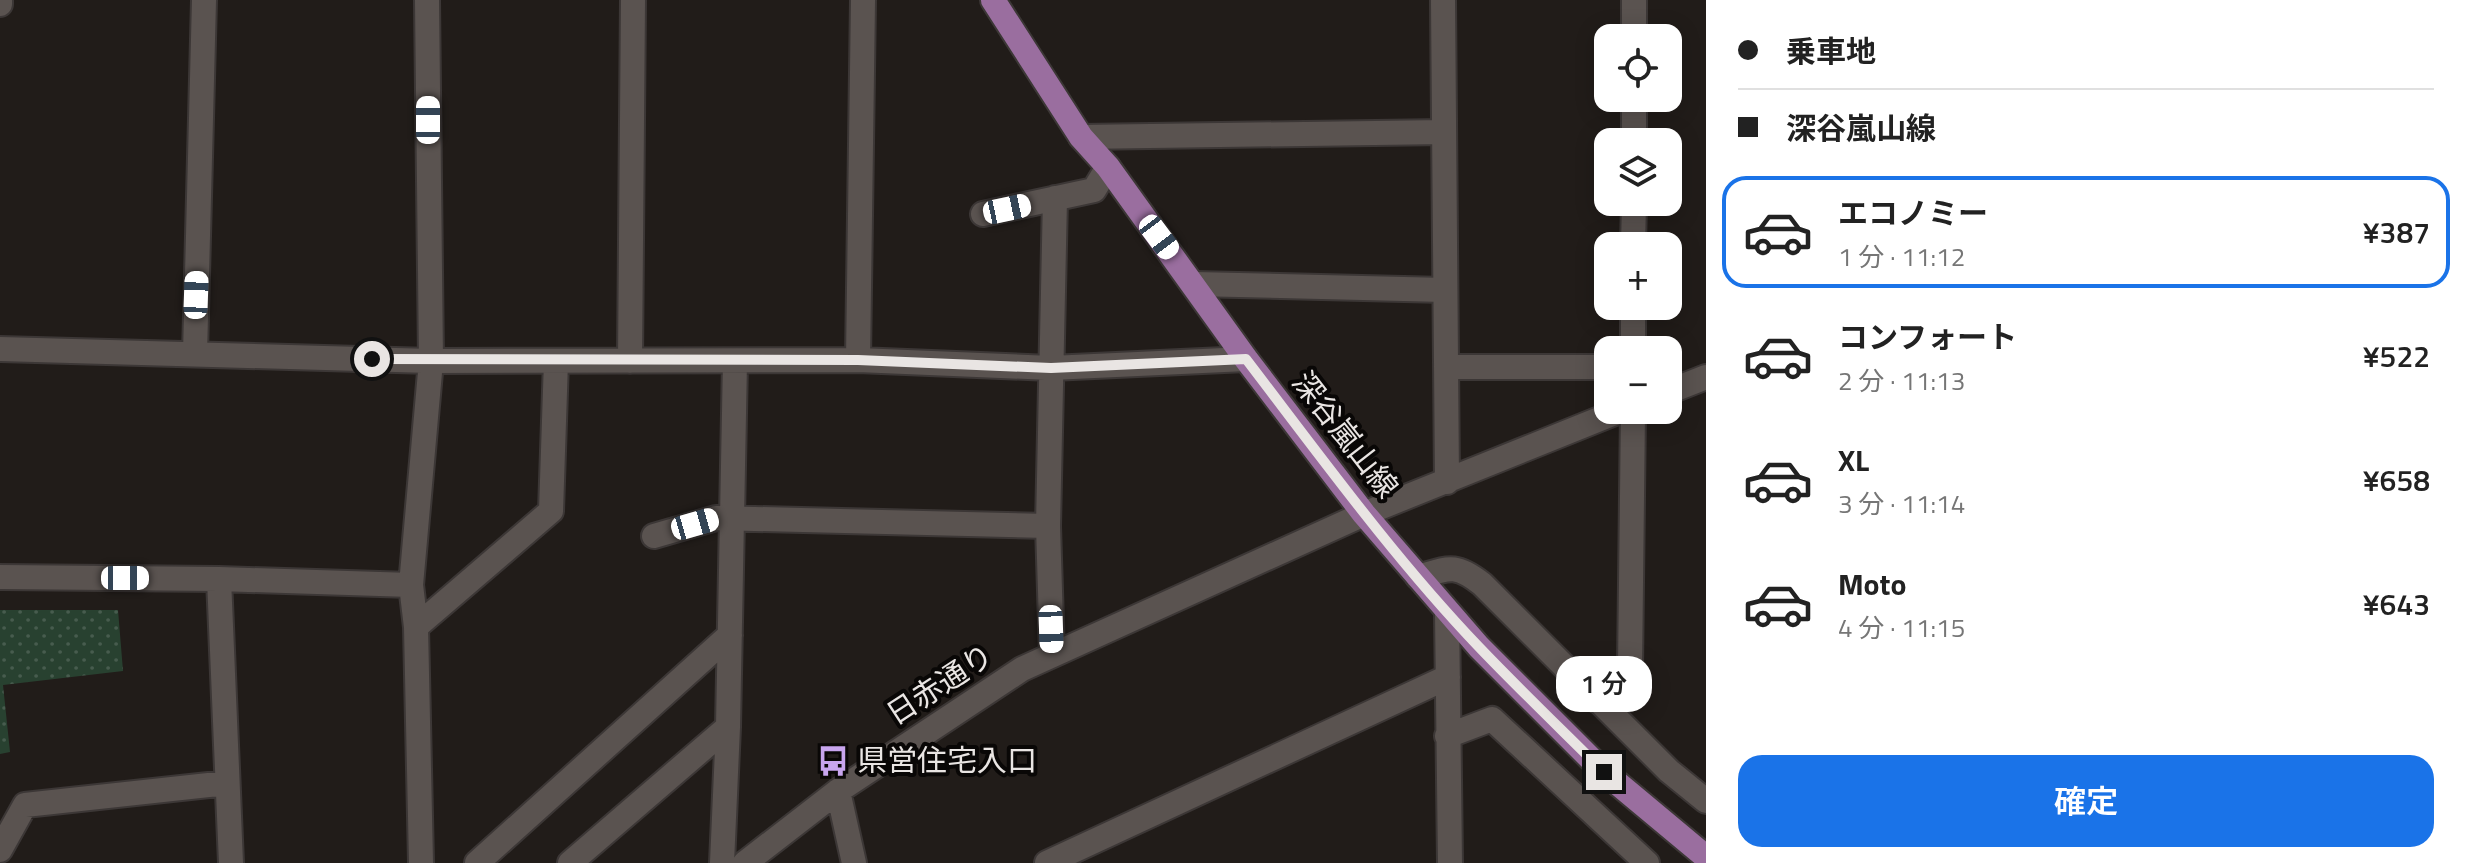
<!DOCTYPE html>
<html lang="ja">
<head>
<meta charset="utf-8">
<style>
	:root { --surface:#fff; --page:#f6f6f6; --text:#222; --muted:#767676; --line:#e0e0e0; --accent:#1a73e8 }
	body { margin:0; font-family:"Titillium Web","Noto Sans JP",sans-serif; background:var(--page); color:var(--text); height:100vh; display:flex; flex-direction:column; font-size:30px; white-space:nowrap }
	* { box-sizing:border-box; margin:0 }
	p { font-size:26px; color:var(--muted) }
	.icon { flex:none; width:44px; height:44px; fill:none; stroke:currentColor; stroke-width:2; stroke-linecap:round; stroke-linejoin:round }
	.map { position:relative; flex:1; overflow:hidden }
	.drawer { display:flex; flex-direction:column; background:var(--surface); width:760px }
	.drawer>* { flex:none }
	.top-card { display:grid; align-content:center; height:176px; padding:0 32px; background:var(--surface) }
	.tools { position:absolute; left:1594px; top:24px; display:grid; gap:16px }
	.tools a { display:grid; place-items:center; width:88px; height:88px; border-radius:16px; background:var(--surface); box-shadow:0 4px 20px #0003; font-size:40px }
	.end { position:absolute; width:36px; height:36px; margin:-18px; border:10px solid #e9e5e3; background:#111; box-shadow:0 0 0 4px #111 }
	.from { border-radius:50% }
	.bubble { position:absolute; height:56px; border-radius:24px; background:var(--surface); box-shadow:0 4px 20px #0003; font-size:26px; font-weight:600; line-height:56px; text-align:center }
	.car { position:absolute; width:24px; height:48px; margin:-24px -12px; border-radius:10px; box-shadow:0 0 6px 2px #0007; background:linear-gradient(#fff 24%,#345 0 40%,#fff 0 76%,#345 0 86%,#fff 0) }
	.top-card b { display:flex; align-items:center; gap:28px; height:76px; font-size:30px }
	.top-card b+b { border-top:2px solid var(--line) }
	.top-card i { width:20px; height:20px; background:var(--text) }
	ul { padding:0; list-style:none }
	li { display:flex; align-items:center; gap:24px; height:112px; margin:0 16px 12px; padding:0 16px; border:4px solid transparent; border-radius:24px }
	li div { flex:1 }
	li b { display:block; font-size:30px }
	li em { font-style:normal; font-weight:600 }
	li.current { border-color:var(--accent) }
	li>.icon { width:72px; height:72px; stroke-width:1.5 }
	.button { display:flex; gap:16px; margin-top:auto; padding:16px 32px }
	.button a { flex:1; height:92px; border-radius:24px; background:var(--accent); color:#fff; font-size:32px; font-weight:600; line-height:92px; text-align:center }
	main { display:flex; flex:1; min-height:0 }
	.map>svg:first-child { display:block }
</style>
</head>
<body>
<main>
<div class="map">
<svg width="1706" height="863" viewBox="0 0 1706 863">
	<defs>
		<pattern id="grass-dots" width="8" height="8" patternUnits="userSpaceOnUse" patternTransform="scale(2)"><rect width="8" height="8" fill="#284130"/><path d="M2 2h.1M6 6h.1" fill="none" stroke="#475c4e" stroke-width="1.8" stroke-linecap="round"/></pattern>
	</defs>
	<rect width="100%" height="100%" fill="#211c19"/>
	<path fill="url(#grass-dots)" d="M0 610H118L123 671 3 685 10 752 0 754Z"/>
	<g fill="none" stroke-linecap="round" stroke-linejoin="round">
		<defs>
			<path id="minor" d="M1443 0 1447 482
				M0 4V0
				M1634 38V0
				M1081 137 1444 132
				M1634 142V98
				M983 214 1094 190 1108 167
				M1633 246 1634 202
				M1194 284 1445 290
				M0 349 431 361 858 360 1051 368 1246 359
				M1633 350V306
				M195 354 204 0
				M858 360 863 0
				M630 361 633 0
				M1446 367H1608
				M1668 392 1706 377
				M654 536 716 518 1048 526
				M0 577 219 579 411 585
				M1418 577C1449 568 1455 563 1482 584L1669 771 1706 801
				M219 579 231 863
				M1447 611 1450 863
				M416 627 551 511 556 361
				M1052 655 1048 526 1055 198
				M1598 701 1630 669 1633 410
				M1447 736 1492 719 1647 863
				M838 791 854 863
				M0 850 25 805 227 783
				M421 863 416 627 411 585 431 361 427 0
				M477 863 730 635
				M570 863 728 727
				M722 863 728 727 735 361
				M745 863 838 791 1022 669 1364 514 1622 410
				M1047 863 1448 677"/>
			<path id="major" d="M993 0 1081 137 1108 167 1246 359 1364 514 1479 647 1604 772 1706 857"/>
		</defs>
		<use href="#minor" stroke="#3c3736" stroke-width="28"/>
		<use href="#major" stroke="#3c3736" stroke-width="28"/>
		<use href="#minor" stroke="#5a5350" stroke-width="24"/>
		<use href="#major" stroke="#9a6e9f" stroke-width="24"/>
	</g>
	<g fill="none" stroke-linecap="round" stroke-linejoin="round">
		<path stroke="#e9e5e3" stroke-width="10" d="M372 359 858 360 1051 368 1246 359C1321 457 1394 558 1479 647 1520 690 1563 731 1604 772"/>
	</g>
	<defs>
		<symbol id="bus-bare" viewBox="-9 -9 18 18"><path d="M-5-6H5V4H4V6H2V4H-2V6H-4V4H-5ZM-3.5-4V0h7V-4ZM-3.5 1.2v1.5H-2V1.2ZM2 1.2v1.5H3.5V1.2Z" fill="#c8a5ee" stroke="#090706" stroke-width="2.5" paint-order="stroke"/></symbol>
	</defs>
	<g fill-rule="evenodd">
		<use href="#bus-bare" x="811" y="739" width="44" height="44"/>
	</g>
	<g text-anchor="middle" stroke-width="8" stroke-linejoin="round" paint-order="stroke">
		<g font-size="30" fill="#e9e5e3" stroke="#090706">
			<text transform="translate(1345 435) rotate(52)" y="10">深谷嵐山線</text>
			<text transform="translate(940 685) rotate(-33)" y="10">日赤通り</text>
		</g>
		<g font-size="30" fill="#e9e5e3" stroke="#090706" text-anchor="start">
			<text x="857" y="771">県営住宅入口</text>
		</g>
	</g>
</svg>
<div class="tools">
<a><svg class="icon" aria-label="locate" viewBox="0 0 24 24"><circle cx="12" cy="12" r="6"/><path d="M12 2v4M12 18v4M2 12h4M18 12h4"/></svg></a>
<a><svg class="icon" aria-label="layers" viewBox="0 0 24 24"><path d="M12 4l9 5-9 5-9-5zM3 14l9 5 9-5"/></svg></a>
<a>+</a>
<a>−</a>
</div>
<i class="end from" style="left:372px;top:359px"></i>
<i class="end" style="left:1604px;top:772px"></i>
<div class="bubble" style="left:1556px;top:656px;width:96px">1 分</div>
<i class="car" style="left:428px;top:120px;rotate:0deg"></i>
<i class="car" style="left:1007px;top:209px;rotate:78deg"></i>
<i class="car" style="left:1159px;top:237px;rotate:143deg"></i>
<i class="car" style="left:196px;top:295px;rotate:2deg"></i>
<i class="car" style="left:695px;top:524px;rotate:74deg"></i>
<i class="car" style="left:125px;top:578px;rotate:90deg"></i>
<i class="car" style="left:1051px;top:629px;rotate:178deg"></i>
</div>
<section class="drawer">
<div class="top-card">
<b><i class="from"></i>乗車地</b>
<b><i></i>深谷嵐山線</b>
</div>
<ul>
<li class="current"><svg class="icon" aria-label="car" viewBox="0 0 24 24"><path d="M5 17H2v-5l4-1 3-4h7l3 4 3 1v5h-3M9 17h6M6 11h13"/><circle cx="7" cy="17" r="2"/><circle cx="17" cy="17" r="2"/></svg><div><b>エコノミー</b><p>1 分 · 11:12</p></div><em>¥387</em></li>
<li><svg class="icon" aria-label="car" viewBox="0 0 24 24"><path d="M5 17H2v-5l4-1 3-4h7l3 4 3 1v5h-3M9 17h6M6 11h13"/><circle cx="7" cy="17" r="2"/><circle cx="17" cy="17" r="2"/></svg><div><b>コンフォート</b><p>2 分 · 11:13</p></div><em>¥522</em></li>
<li><svg class="icon" aria-label="car" viewBox="0 0 24 24"><path d="M5 17H2v-5l4-1 3-4h7l3 4 3 1v5h-3M9 17h6M6 11h13"/><circle cx="7" cy="17" r="2"/><circle cx="17" cy="17" r="2"/></svg><div><b>XL</b><p>3 分 · 11:14</p></div><em>¥658</em></li>
<li><svg class="icon" aria-label="car" viewBox="0 0 24 24"><path d="M5 17H2v-5l4-1 3-4h7l3 4 3 1v5h-3M9 17h6M6 11h13"/><circle cx="7" cy="17" r="2"/><circle cx="17" cy="17" r="2"/></svg><div><b>Moto</b><p>4 分 · 11:15</p></div><em>¥643</em></li>
</ul>
<div class="button"><a>確定</a></div>
</section>
</main>
</body>
</html>
